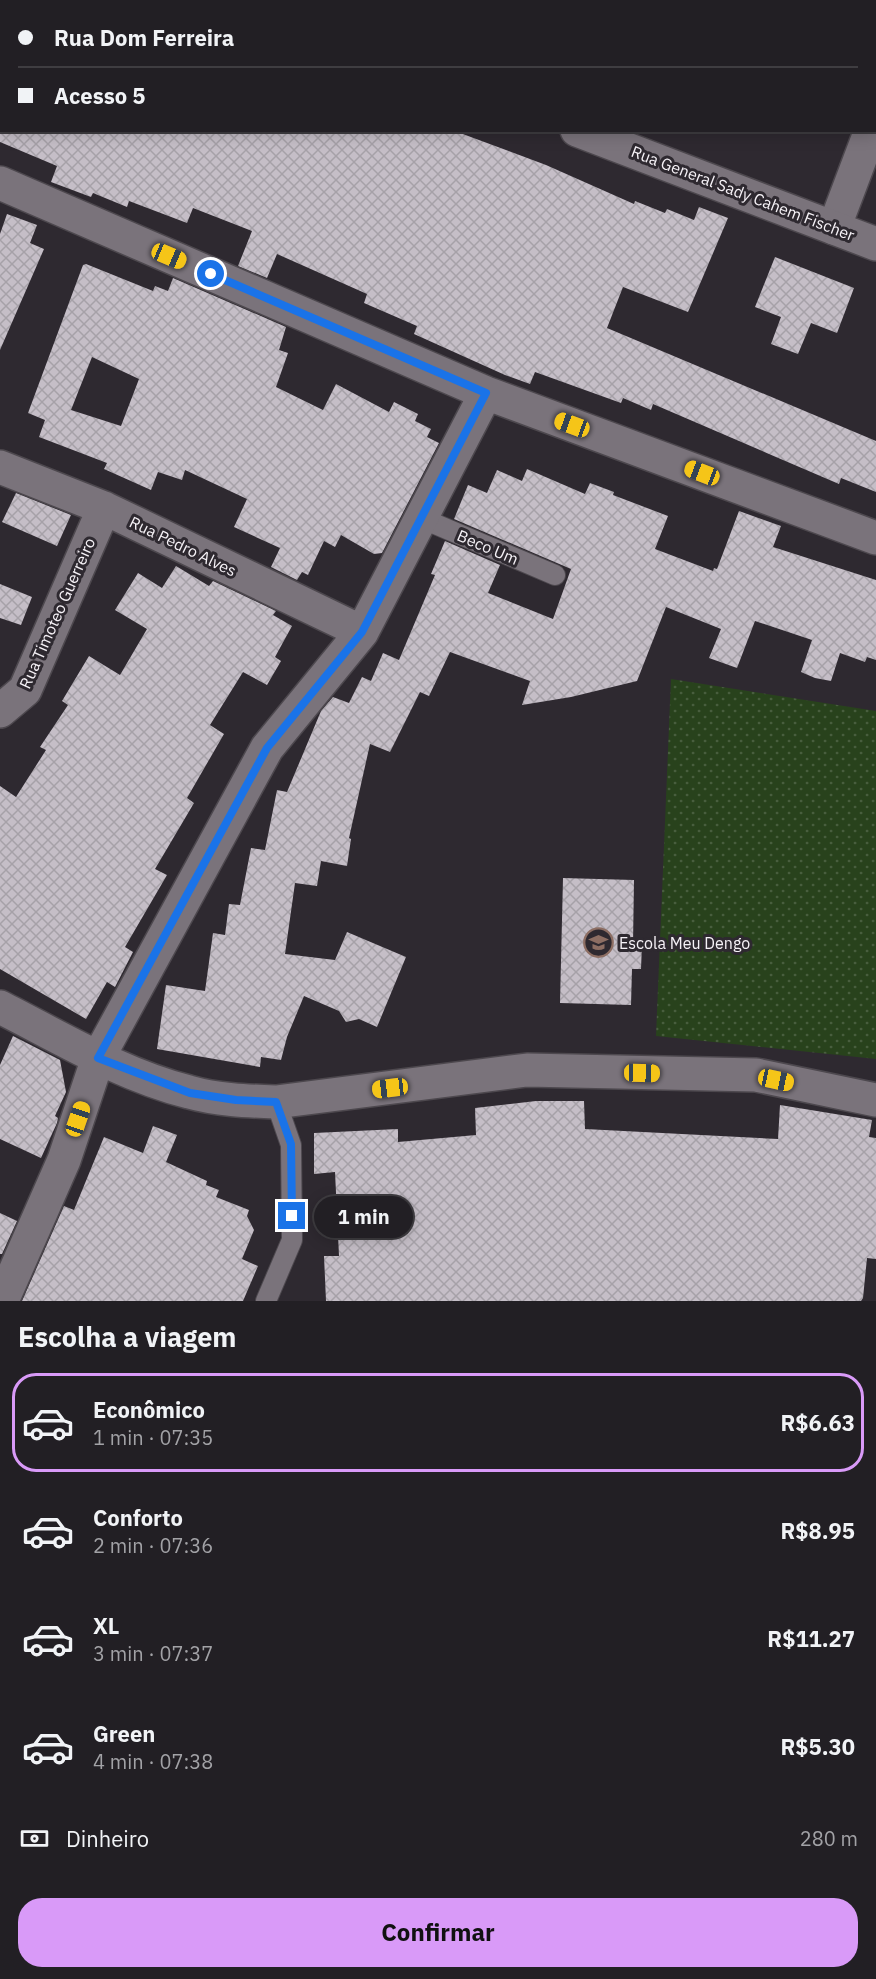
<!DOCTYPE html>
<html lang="pt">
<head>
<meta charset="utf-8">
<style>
	:root { --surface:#221f24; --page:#2a272c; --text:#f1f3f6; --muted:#a2a2a6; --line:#3f3d41; --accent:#d99af8 }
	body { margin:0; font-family:"IBM Plex Sans",sans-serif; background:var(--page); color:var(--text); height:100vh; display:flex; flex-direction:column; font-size:22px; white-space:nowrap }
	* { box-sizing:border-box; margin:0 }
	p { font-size:20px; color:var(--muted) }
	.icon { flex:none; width:33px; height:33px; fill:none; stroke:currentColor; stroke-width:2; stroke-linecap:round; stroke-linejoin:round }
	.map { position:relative; height:1301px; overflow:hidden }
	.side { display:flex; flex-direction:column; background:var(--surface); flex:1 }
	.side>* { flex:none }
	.hud { position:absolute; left:0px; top:0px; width:876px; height:132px; box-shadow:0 3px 15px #0003,0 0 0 2px var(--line); display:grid; align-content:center; height:132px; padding:0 18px; background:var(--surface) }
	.end { position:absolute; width:27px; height:27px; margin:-14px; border:8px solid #1a73e8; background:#fff; box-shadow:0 0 0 3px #fff }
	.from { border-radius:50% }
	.bubble { position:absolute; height:42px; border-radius:21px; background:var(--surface); box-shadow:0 3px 15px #0003,0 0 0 2px var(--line); font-size:20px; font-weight:700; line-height:42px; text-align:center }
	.car { position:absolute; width:18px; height:36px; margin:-18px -9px; border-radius:8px; box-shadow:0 0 4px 2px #0007; background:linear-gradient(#f5c518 24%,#345 0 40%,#f5c518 0 76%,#345 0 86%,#f5c518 0) }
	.hud b { display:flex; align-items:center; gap:21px; height:57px; font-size:22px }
	.hud b+b { border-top:2px solid var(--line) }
	.hud i { width:15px; height:15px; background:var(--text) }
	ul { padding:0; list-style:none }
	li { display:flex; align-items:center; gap:18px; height:99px; margin:0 12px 9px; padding:0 6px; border:3px solid transparent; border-radius:24px }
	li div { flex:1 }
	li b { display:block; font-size:22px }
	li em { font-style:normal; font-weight:700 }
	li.on { border-color:var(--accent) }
	li>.icon { width:54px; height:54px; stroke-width:1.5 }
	h2 { padding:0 18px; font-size:27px; line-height:72px }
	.pay { display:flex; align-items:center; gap:15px; height:66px; padding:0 18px; font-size:22px }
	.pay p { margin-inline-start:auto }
	.button { display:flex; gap:12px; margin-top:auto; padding:12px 18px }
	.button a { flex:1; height:69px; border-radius:24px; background:var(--accent); color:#111; font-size:24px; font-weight:700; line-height:69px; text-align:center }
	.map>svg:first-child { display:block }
</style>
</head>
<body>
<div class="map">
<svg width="876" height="1301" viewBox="0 0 876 1301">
	<defs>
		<pattern id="park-dots" width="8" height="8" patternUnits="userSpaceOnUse" patternTransform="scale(1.5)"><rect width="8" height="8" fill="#28421c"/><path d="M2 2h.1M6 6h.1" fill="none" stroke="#485e3e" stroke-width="1.8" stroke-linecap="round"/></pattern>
		<pattern id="building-cross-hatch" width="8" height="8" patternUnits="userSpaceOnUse" patternTransform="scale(1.5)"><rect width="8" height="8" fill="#c5bec7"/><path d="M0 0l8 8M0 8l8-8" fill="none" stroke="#a6a1a8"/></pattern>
	</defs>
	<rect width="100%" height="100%" fill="#2e2930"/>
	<path fill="url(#park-dots)" d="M671 679 876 711V1059L656 1036Z"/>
	<path fill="url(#building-cross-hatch)" fill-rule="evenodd" d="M0 130H452L546 165 634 204 635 201 665 213 667 209 694 220 699 207 728 218 688 312 623 287 607 328 876 441V492L841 478 839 484 653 404 651 410 623 398 621 403 535 372 530 384 505 375 414 334 417 326 364 303 367 294 277 254 267 278 238 266 252 231 193 208 187 223 129 201 127 207 93 193 91 197 51 182 57 166 0 142Z
		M7 214 37 225 30 243 44 249 0 350V234Z
		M775 257 854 288 837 333 811 323 798 354 771 344 781 317 755 307Z
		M86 264 153 291 155 286 168 291 173 278 286 327 279 350 288 353 276 387 323 410 336 384 389 412 394 402 418 414 415 421 431 429 427 437 439 443 382 553 374 554 341 535 335 547 324 541 308 575 302 572 297 580 271 567 280 548 234 527 247 499 185 470 182 480 158 472 151 490 104 469 107 463 39 437 45 420 28 413 83 265ZM92 357 139 379 121 426 71 410Z
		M527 469 585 494 590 483 614 492 613 495 668 516 655 549 713 571 714 568 717 569 739 511 781 526 773 547 876 580V660L867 657 865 662 840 653 831 681 815 678 801 672 812 640 755 621 737 668 709 658 721 629 666 607 637 681 571 697 522 705 530 681 450 652 429 696 420 692 390 752 370 744 349 838 351 839 347 866 321 861 317 886 295 883 285 954 335 960 347 932 406 957 377 1027 359 1019 346 1022 339 1011 304 996 287 1037 281 1060 261 1057 260 1067 157 1049 166 985 205 991 213 933 225 935 229 904 240 905 251 848 265 850 277 790 287 792 321 711 333 697 349 703 362 677 371 681 383 653 399 660 435 575 431 574 445 541 500 565 488 593 553 619 571 569 454 519 468 485 487 493 497 470 522 481Z
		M16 493 71 515 57 546 2 522Z
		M176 566 209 586 213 581 276 611 273 615 292 626 275 657 281 661 267 685 243 672 210 725 224 734 187 798 194 803 155 869 167 875 125 947 133 952 115 987 107 982 86 1019 0 969V786L16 797 46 750 40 747 68 705 62 701 89 656 120 675 147 629 115 610 138 573 162 588Z
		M0 584 32 597 21 625 0 618Z
		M563 878 634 880 633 944H642L641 969H632L631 1005 560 1003Z
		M13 1036 60 1060 66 1092 55 1116 58 1118 57 1123 41 1158 0 1139V1065Z
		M536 1101H584L585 1129 778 1139 780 1105 872 1120 869 1137 876 1138V1259L867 1258 863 1298 861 1301H326L324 1256H339L335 1172 314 1174V1133L398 1129V1142L476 1135 475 1108Z
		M153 1126 177 1135 166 1162 207 1181 206 1185 219 1190 216 1197 249 1210 247 1216 254 1230 242 1259 258 1266 243 1301H22L64 1206 74 1210 104 1137 143 1153Z
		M0 1213 17 1221 2 1254H0Z"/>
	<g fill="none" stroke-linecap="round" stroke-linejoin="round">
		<defs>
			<path id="service" d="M421 518 555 575
				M266 1301 292 1240 291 1145 276 1102"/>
			<path id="minor" d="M423 2 424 0
				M675 2V0
				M0 183 486 393 876 538
				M834 228 871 130
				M0 467 104 508 362 632
				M0 711 25 690 104 508
				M0 1007C61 1038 122 1075 189 1092 217 1100 247 1101 276 1102L527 1070 756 1075 876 1100
				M2 1301 64 1160 98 1058 267 748 362 632 486 393"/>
			<path id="tertiary" d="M232 0 236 2
				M577 130 876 244"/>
		</defs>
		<use href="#service" stroke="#4d484e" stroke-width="22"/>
		<use href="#minor" stroke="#4d484e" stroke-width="36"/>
		<use href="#tertiary" stroke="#4d484e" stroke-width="36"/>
		<use href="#service" stroke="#7a737b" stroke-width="20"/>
		<use href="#minor" stroke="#7a737b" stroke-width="33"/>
		<use href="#tertiary" stroke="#7a737b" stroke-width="33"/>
	</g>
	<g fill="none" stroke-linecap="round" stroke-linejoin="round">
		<path stroke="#1a73e8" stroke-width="8" d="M211 274 486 393 362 632 267 748 98 1058 190 1093 236 1100 276 1102 291 1144 292 1216"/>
	</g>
	<defs>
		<symbol id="school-ring" viewBox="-11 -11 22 22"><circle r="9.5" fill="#2e2930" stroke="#8d6e63" stroke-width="1.5"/><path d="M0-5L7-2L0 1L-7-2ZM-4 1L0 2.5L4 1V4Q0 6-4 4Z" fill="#8d6e63"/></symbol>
	</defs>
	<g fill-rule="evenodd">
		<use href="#school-ring" x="582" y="926" width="33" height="33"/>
	</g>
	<g text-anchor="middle" stroke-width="6" stroke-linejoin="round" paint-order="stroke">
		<g font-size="16" fill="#f6f2f7" stroke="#2e2930">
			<text transform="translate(743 193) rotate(21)" y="6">Rua General Sady Cahem Fischer</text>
			<text transform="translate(183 546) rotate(26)" y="6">Rua Pedro Alves</text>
			<text transform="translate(488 547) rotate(23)" y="6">Beco Um</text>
			<text transform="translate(57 613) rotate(-66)" y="6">Rua Timoteo Guerreiro</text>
		</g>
		<g font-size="16" fill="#f6f2f7" stroke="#2e2930" text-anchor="start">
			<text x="619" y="949">Escola Meu Dengo</text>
		</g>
	</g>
</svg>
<i class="end from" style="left:211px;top:274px"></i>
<i class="end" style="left:292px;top:1216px"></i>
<div class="bubble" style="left:314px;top:1196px;width:99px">1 min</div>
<i class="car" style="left:169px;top:256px;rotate:113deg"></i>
<i class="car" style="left:572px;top:425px;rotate:290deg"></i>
<i class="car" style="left:702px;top:473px;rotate:291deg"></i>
<i class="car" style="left:642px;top:1073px;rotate:91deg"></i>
<i class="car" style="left:776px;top:1080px;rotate:102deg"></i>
<i class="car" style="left:390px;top:1088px;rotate:263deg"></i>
<i class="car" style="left:78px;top:1119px;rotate:19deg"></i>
<div class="hud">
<b><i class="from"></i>Rua Dom Ferreira</b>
<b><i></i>Acesso 5</b>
</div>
</div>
<section class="side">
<h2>Escolha a viagem</h2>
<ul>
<li class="on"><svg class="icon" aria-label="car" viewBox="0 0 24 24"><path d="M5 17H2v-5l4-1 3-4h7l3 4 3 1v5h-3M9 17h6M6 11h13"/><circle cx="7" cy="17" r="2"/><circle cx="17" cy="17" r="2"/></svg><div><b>Econômico</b><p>1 min · 07:35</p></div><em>R$6.63</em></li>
<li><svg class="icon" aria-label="car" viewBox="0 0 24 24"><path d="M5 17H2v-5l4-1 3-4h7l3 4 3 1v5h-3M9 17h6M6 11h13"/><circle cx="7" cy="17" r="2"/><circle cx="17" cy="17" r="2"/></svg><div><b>Conforto</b><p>2 min · 07:36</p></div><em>R$8.95</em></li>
<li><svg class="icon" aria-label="car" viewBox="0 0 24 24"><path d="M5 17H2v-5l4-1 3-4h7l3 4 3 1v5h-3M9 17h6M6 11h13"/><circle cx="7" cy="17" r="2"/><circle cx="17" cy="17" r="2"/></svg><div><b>XL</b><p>3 min · 07:37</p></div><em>R$11.27</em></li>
<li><svg class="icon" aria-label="car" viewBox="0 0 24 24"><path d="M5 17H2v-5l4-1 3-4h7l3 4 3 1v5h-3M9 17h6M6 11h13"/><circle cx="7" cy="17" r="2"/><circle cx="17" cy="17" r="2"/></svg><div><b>Green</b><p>4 min · 07:38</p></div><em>R$5.30</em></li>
</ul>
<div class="pay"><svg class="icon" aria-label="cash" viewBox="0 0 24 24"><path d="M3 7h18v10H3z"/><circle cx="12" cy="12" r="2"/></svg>Dinheiro<p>280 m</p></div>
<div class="button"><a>Confirmar</a></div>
</section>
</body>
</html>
